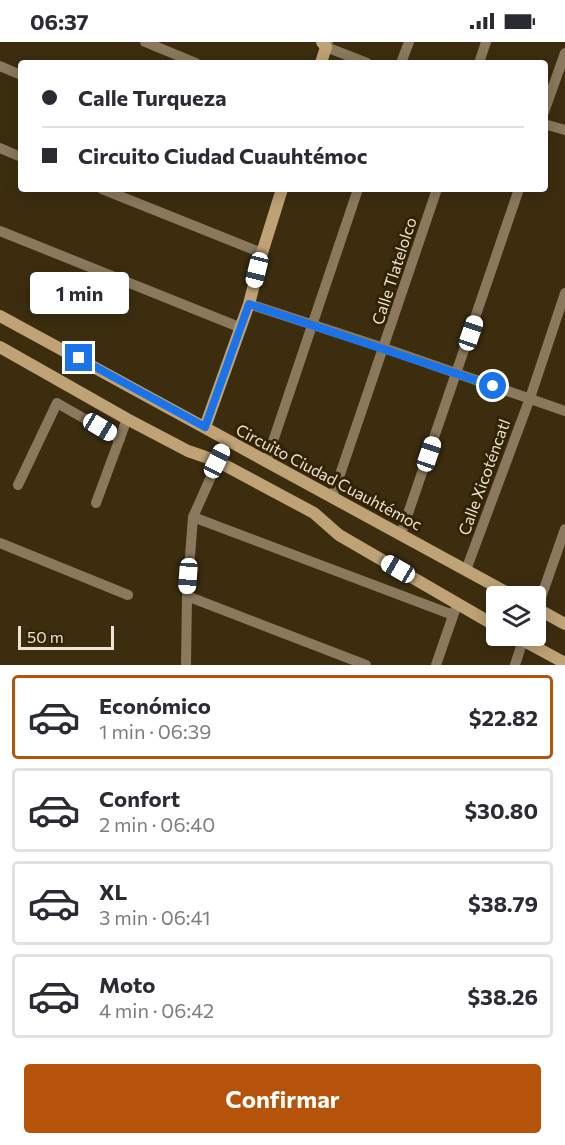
<!DOCTYPE html>
<html lang="es">
<head>
<meta charset="utf-8">
<style>
	:root { --surface:#fff; --page:#f2f2f3; --text:#2b2b33; --muted:#7c7c81; --line:#e1e1e2; --accent:#b45309 }
	body { margin:0; font-family:Commissioner,sans-serif; background:var(--page); color:var(--text); height:100vh; display:flex; flex-direction:column; font-size:22px; white-space:nowrap }
	* { box-sizing:border-box; margin:0 }
	p { font-size:20px; color:var(--muted) }
	.icon { flex:none; width:33px; height:33px; fill:none; stroke:currentColor; stroke-width:2; stroke-linecap:round; stroke-linejoin:round }
	.map { position:relative; height:623px; overflow:hidden }
	.panel { display:flex; flex-direction:column; background:var(--surface); flex:1 }
	.panel>* { flex:none }
	.top-card { position:absolute; left:18px; top:18px; width:530px; height:132px; border-radius:6px; box-shadow:0 3px 15px #0003; display:grid; align-content:center; height:132px; padding:0 24px; background:var(--surface) }
	.fabs { position:absolute; left:486px; top:544px; display:grid; gap:12px }
	.fabs a { display:grid; place-items:center; width:60px; height:60px; border-radius:6px; background:var(--surface); box-shadow:0 3px 15px #0003; font-size:30px }
	.scale { position:absolute; left:18px; bottom:15px; width:96px; box-sizing:border-box; padding-left:6px; border:3px solid #eee4d3; border-top:0; font-size:16px; line-height:21px; white-space:nowrap; color:#eee4d3; -webkit-text-stroke:4px #322304; paint-order:stroke }
	.end { position:absolute; width:27px; height:27px; margin:-14px; border:8px solid #1a73e8; background:#fff; box-shadow:0 0 0 3px #fff }
	.from { border-radius:50% }
	.bubble { position:absolute; height:42px; border-radius:6px; background:var(--surface); box-shadow:0 3px 15px #0003; font-size:20px; font-weight:700; line-height:42px; text-align:center }
	.car { position:absolute; width:18px; height:36px; margin:-18px -9px; border-radius:8px; box-shadow:0 0 4px 2px #0007; background:linear-gradient(#fff 24%,#345 0 40%,#fff 0 76%,#345 0 86%,#fff 0) }
	.top-card b { display:flex; align-items:center; gap:21px; height:57px; font-size:22px }
	.top-card b+b { border-top:2px solid var(--line) }
	.top-card i { width:15px; height:15px; background:var(--text) }
	ul { padding:10px 0 0; list-style:none }
	li { display:flex; align-items:center; gap:18px; height:84px; margin:0 12px 9px; padding:0 12px; border:3px solid var(--line); border-radius:6px }
	li div { flex:1 }
	li b { display:block; font-size:22px }
	li em { font-style:normal; font-weight:700 }
	li.selected { border-color:var(--accent) }
	li>.icon { width:54px; height:54px; stroke-width:1.5 }
	.action { display:flex; gap:12px; margin-top:auto; padding:12px 24px }
	.action a { flex:1; height:69px; border-radius:6px; background:var(--accent); color:#fff; font-size:24px; font-weight:700; line-height:69px; text-align:center }
	.status { display:flex; justify-content:space-between; align-items:center; height:42px; padding:0 30px; background:var(--surface); direction:ltr }
	.status svg { height:16px; fill:currentColor }
	.map>svg:first-child { display:block }
</style>
</head>
<body>
<div class="status"><b>06:37</b><svg viewBox="0 0 49 12"><path d="M0 12V9h3v3zM5 12V6h3v6zM10 12V3h3v9zM15 12V0h3v12zM26 1h20v11H26zM47 4h2v5h-2z"/></svg></div>
<div class="map">
<svg width="565" height="623" viewBox="0 0 565 623">
	<rect width="100%" height="100%" fill="#3c2d0f"/>
	<g fill="none" stroke-linecap="round" stroke-linejoin="round">
		<path stroke="#8b795d" stroke-width="10" d="M145 0 196 21
			M328 0 326 5 367 21
			M401 21 409 0
			M479 21 486 0
			M0 24 21 33
			M544 70 565 11
			M544 82 565 88
			M0 106 21 115
			M102 147 262 211
			M0 189 239 285
			M249 262 384 306 565 369
			M266 420 358 147
			M18 443 57 361 120 397
			M332 456 437 147
			M96 461 127 377
			M193 475 453 573
			M401 492 519 147
			M0 501 128 553
			M466 528 530 356 565 251
			M187 554 366 623
			M537 567 565 487
			M186 623 187 554 193 475 227 399
			M436 623 455 568
			M515 623 523 598"/>
		<path stroke="#bfa275" stroke-width="12" d="M321 21 326 5 322 0
			M0 274 515 555
			M0 305 127 377 188 409 217 419 314 471 339 493 496 584
			M205 385 249 262 262 211 282 147
			M536 566 565 582
			M515 594 565 621"/>
	</g>
	<g fill="none" stroke-linecap="round" stroke-linejoin="round">
		<path stroke="#1a73e8" stroke-width="8" d="M79 316 205 385 249 262 493 344"/>
	</g>
	<g text-anchor="middle" stroke-width="6" stroke-linejoin="round" paint-order="stroke">
		<g font-size="16" fill="#eee4d3" stroke="#322304">
			<text transform="translate(394 229) rotate(-72)" y="6">Calle Tlatelolco</text>
			<text transform="translate(329 435) rotate(28)" y="6">Circuito Ciudad Cuauhtémoc</text>
			<text transform="translate(484 435) rotate(-70)" y="6">Calle Xicoténcatl</text>
		</g>
	</g>
</svg>
<div class="fabs">
<a><svg class="icon" aria-label="layers" viewBox="0 0 24 24"><path d="M12 4l9 5-9 5-9-5zM3 14l9 5 9-5"/></svg></a>
</div>
<div class="scale">50 m</div>
<i class="end from" style="left:493px;top:344px"></i>
<i class="end" style="left:79px;top:316px"></i>
<div class="bubble" style="left:30px;top:230px;width:99px">1 min</div>
<i class="car" style="left:257px;top:228px;rotate:194deg"></i>
<i class="car" style="left:471px;top:291px;rotate:19deg"></i>
<i class="car" style="left:100px;top:385px;rotate:121deg"></i>
<i class="car" style="left:429px;top:412px;rotate:19deg"></i>
<i class="car" style="left:217px;top:419px;rotate:26deg"></i>
<i class="car" style="left:398px;top:527px;rotate:300deg"></i>
<i class="car" style="left:188px;top:534px;rotate:184deg"></i>
<div class="top-card">
<b><i class="from"></i>Calle Turqueza</b>
<b><i></i>Circuito Ciudad Cuauhtémoc</b>
</div>
</div>
<section class="panel">
<ul>
<li class="selected"><svg class="icon" aria-label="car" viewBox="0 0 24 24"><path d="M5 17H2v-5l4-1 3-4h7l3 4 3 1v5h-3M9 17h6M6 11h13"/><circle cx="7" cy="17" r="2"/><circle cx="17" cy="17" r="2"/></svg><div><b>Económico</b><p>1 min · 06:39</p></div><em>$22.82</em></li>
<li><svg class="icon" aria-label="car" viewBox="0 0 24 24"><path d="M5 17H2v-5l4-1 3-4h7l3 4 3 1v5h-3M9 17h6M6 11h13"/><circle cx="7" cy="17" r="2"/><circle cx="17" cy="17" r="2"/></svg><div><b>Confort</b><p>2 min · 06:40</p></div><em>$30.80</em></li>
<li><svg class="icon" aria-label="car" viewBox="0 0 24 24"><path d="M5 17H2v-5l4-1 3-4h7l3 4 3 1v5h-3M9 17h6M6 11h13"/><circle cx="7" cy="17" r="2"/><circle cx="17" cy="17" r="2"/></svg><div><b>XL</b><p>3 min · 06:41</p></div><em>$38.79</em></li>
<li><svg class="icon" aria-label="car" viewBox="0 0 24 24"><path d="M5 17H2v-5l4-1 3-4h7l3 4 3 1v5h-3M9 17h6M6 11h13"/><circle cx="7" cy="17" r="2"/><circle cx="17" cy="17" r="2"/></svg><div><b>Moto</b><p>4 min · 06:42</p></div><em>$38.26</em></li>
</ul>
<div class="action"><a>Confirmar</a></div>
</section>
</body>
</html>
